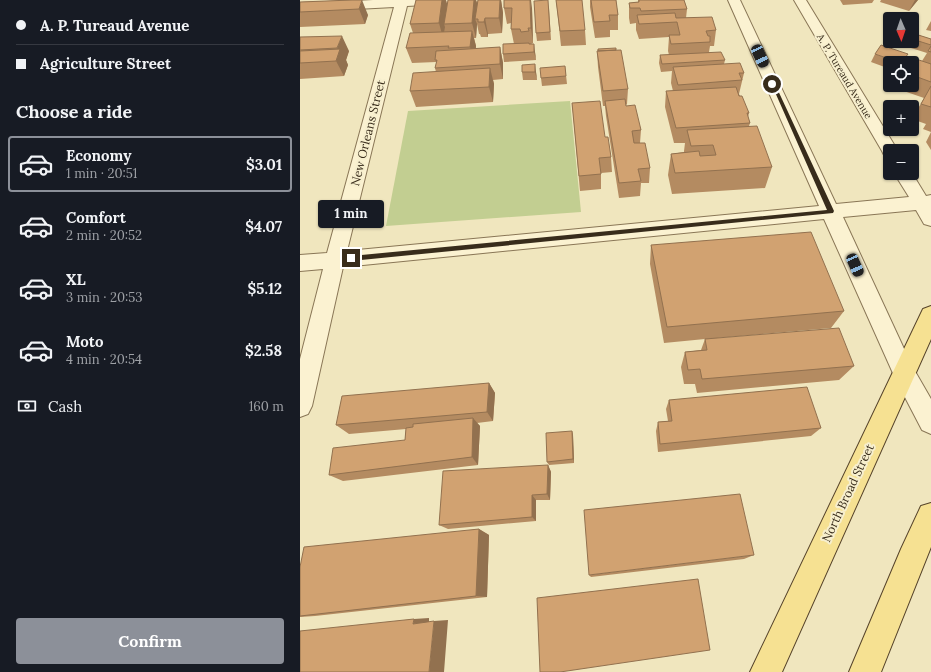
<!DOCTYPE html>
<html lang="en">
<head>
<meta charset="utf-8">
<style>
	:root { --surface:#171b24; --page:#20242c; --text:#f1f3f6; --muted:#9ea1a6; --line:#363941; --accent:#8c9099 }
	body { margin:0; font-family:Lora,serif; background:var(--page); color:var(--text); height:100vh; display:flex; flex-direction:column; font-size:15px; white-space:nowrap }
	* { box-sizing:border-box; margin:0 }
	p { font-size:13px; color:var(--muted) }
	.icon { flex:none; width:22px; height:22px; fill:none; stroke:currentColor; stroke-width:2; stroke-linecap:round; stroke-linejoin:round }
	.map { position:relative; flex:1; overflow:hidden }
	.panel { display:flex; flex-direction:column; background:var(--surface); width:300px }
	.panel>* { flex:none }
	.top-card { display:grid; align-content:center; height:88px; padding:0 16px; background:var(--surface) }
	.needle { width:26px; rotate:178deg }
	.buttons { position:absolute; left:583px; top:12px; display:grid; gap:8px }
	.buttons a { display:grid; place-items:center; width:36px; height:36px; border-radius:4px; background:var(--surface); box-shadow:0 1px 3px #0004; font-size:20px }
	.end { position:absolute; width:18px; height:18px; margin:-9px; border:5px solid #382c1b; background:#fff; box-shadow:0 0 0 2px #fff }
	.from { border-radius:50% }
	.bubble { position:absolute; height:28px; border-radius:4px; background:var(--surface); box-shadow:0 1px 3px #0004; font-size:13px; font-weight:700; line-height:28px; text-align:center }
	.car { position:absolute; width:12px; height:24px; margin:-12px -6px; border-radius:5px; box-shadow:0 0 3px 1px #0007; background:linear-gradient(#222 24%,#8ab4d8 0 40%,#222 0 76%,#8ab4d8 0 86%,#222 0) }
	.top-card b { display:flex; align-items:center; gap:14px; height:38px; font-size:15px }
	.top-card b+b { border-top:1px solid var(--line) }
	.top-card i { width:10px; height:10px; background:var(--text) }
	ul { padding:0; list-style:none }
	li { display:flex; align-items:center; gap:12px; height:56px; margin:0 8px 6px; padding:0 8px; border:2px solid transparent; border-radius:4px }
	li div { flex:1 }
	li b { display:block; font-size:15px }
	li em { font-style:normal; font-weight:700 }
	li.selected { border-color:var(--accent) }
	li>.icon { width:36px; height:36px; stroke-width:1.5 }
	h2 { padding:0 16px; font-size:18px; line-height:48px }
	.pay { display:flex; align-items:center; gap:10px; height:44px; padding:0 16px; font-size:15px }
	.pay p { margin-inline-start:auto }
	.action { display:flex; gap:8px; margin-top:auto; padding:8px 16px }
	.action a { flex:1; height:46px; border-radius:4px; background:var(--accent); color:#fff; font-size:16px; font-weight:700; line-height:46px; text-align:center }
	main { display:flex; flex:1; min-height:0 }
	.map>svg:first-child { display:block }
</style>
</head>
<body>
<main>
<section class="panel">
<div class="top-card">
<b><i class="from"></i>A. P. Tureaud Avenue</b>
<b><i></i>Agriculture Street</b>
</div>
<h2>Choose a ride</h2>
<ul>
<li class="selected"><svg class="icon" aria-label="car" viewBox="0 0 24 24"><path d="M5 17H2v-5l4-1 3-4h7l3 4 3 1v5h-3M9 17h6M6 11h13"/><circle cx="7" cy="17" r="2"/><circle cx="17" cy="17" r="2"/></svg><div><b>Economy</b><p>1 min · 20:51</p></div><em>$3.01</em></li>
<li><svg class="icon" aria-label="car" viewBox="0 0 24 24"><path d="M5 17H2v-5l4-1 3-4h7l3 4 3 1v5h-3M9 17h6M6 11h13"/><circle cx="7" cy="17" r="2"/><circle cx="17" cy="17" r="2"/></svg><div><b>Comfort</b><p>2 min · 20:52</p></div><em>$4.07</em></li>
<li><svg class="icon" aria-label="car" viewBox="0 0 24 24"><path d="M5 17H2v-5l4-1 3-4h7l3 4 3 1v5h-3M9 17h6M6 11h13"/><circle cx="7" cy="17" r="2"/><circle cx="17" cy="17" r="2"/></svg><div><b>XL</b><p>3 min · 20:53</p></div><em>$5.12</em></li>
<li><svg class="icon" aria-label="car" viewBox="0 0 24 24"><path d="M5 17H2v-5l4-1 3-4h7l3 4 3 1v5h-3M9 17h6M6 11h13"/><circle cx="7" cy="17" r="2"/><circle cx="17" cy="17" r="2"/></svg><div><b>Moto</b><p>4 min · 20:54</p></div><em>$2.58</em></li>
</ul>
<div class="pay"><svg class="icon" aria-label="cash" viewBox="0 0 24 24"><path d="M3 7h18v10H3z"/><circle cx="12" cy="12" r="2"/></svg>Cash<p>160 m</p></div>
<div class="action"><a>Confirm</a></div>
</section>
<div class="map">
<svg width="631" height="672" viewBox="0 0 631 672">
	<rect width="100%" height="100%" fill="#f0e6be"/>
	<path fill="#c2ce91" d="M270 101 281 212 86 226 108 111Z"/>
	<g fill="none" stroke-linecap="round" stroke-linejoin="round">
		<defs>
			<path id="minor" d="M73 0H149L148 3 143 4 107 6 47 251 519 206 428 0H440L536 204 609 197 594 173H612L626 196 631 195V226L624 224 616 210 543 217 612 366 631 399V434L622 430 596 380 524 219 43 267 12 406 8 414 0 417V359L23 269 0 271V255L27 253 94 7 0 12V4Z
				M494 0H506L598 151H590V157L584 155 582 151Z"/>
			<path id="major" d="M631 306V339L482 672H450L623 309Z
				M631 503V547L581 672H549L601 549 621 506Z"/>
		</defs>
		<use href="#minor" stroke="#897656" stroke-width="2"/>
		<use href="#major" stroke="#56432a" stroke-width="2"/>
		<use href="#minor" fill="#fbf2d1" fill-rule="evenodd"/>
		<use href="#major" fill="#f6e192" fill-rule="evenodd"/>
	</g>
	<path fill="#b48b61" d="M52 0 68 15 65 24 0 27V2Z
		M116 0H146L147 5 148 0H176L177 3 178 0H201L203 13 202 33 188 34V37H181L180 34H179L177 24 176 38H174L176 46V49L200 47 203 63V79L193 80 194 84 193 102 116 107 110 91 136 72 135 68 136 64V62L112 63 106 48 113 33 110 24Z
		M256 0 285 30 286 45 261 46Z
		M290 0H316L318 15V30H310V37L295 38 290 7Z
		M338 0H384L387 9 386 18 416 30 414 46H410L409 52 425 60 424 64 444 73 439 94 449 113 448 117 450 123 449 126 472 167 465 188 372 194 368 175 371 154 384 152V151L385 143H374L365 107 366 91H373L371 83 372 71 361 72 359 63 360 55H369L368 51 369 37 339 39 336 30V23L330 24 329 18V3L338 2Z
		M540 0H574L572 3 543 5Z
		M581 0H618L609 11 580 2Z
		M204 8H232L233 43 231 44 235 52 236 60 204 62 203 54 214 44 211 29V23L207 24Z
		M249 8 251 40 237 41 236 33Z
		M631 21V31L626 30Z
		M612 33 631 39V132L623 129 626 124 612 119 624 98 595 88 596 85H612V63L622 61 627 53 595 43 596 41H612Z
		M0 37 49 51 46 60 48 65 44 76 0 79Z
		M316 50 328 89 327 104 326 105V106L341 130 340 143 350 168 349 183H341L340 196 319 198 306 116 305 106H303L298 67 297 51Z
		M575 54 602 63H590V69L571 62Z
		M222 65 236 72 237 80H223L222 72Z
		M265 66 267 84 242 86 241 78Z
		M272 103 305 137 311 157 312 172 301 173V189L280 191Z
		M631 132V150L626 142Z
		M351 245 544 311 531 328 418 338 554 366 539 380 397 393 395 384H384L381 367 385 352 401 350 405 339 364 343 350 264Z
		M189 383 195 393 193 421 177 423 180 426 178 465 43 481 29 475 105 440 106 429 49 434 36 425Z
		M369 400 521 428 511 436 358 452 356 431 358 422 368 421 366 409Z
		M272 431 273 435 274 463 249 465 247 462Z
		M248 465 251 472 250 500H236V521L148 529 139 525Z
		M179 529 189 535 187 597 15 616 0 617V567Z
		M454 555 444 559 291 577 289 575Z"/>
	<path fill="#92714f" d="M62 0 68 15 65 24 59 9Z
		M142 0H146L148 8 144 24 145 27 143 38 139 23Z
		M174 0H176L178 6 175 19 177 24 176 38 172 23Z
		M200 0H201L203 13 202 33 199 18Z
		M230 0H231L232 8 233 43 231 28Z
		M615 0H618L609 11Z
		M185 18 188 34V37L184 22Z
		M172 31 176 46 174 63 170 47Z
		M42 36 49 51 46 60 48 65 44 76 36 61 39 52 37 48Z
		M234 44 236 60 234 52Z
		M200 47 203 63V79L200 64Z
		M235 64 237 80 235 72Z
		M190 68 194 84 193 102 189 87Z
		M189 383 195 393 193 421 187 412Z
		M173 418 180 426 178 465 172 457Z
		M272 431 273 435 274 463 273 459Z
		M248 465 251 472 250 500 247 494Z
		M232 495 236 500V521L232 517Z
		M179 529 189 535 187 597 176 596Z
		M129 618V623L113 624 114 619Z
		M148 620 144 672H129L134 621Z"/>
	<path fill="#d1a271" stroke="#92714f" d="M52 0H62L59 9 0 12V2Z
		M116 0H142L139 23 110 24Z
		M148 0H174L172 23 144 24Z
		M178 0H200L199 18H185L184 22H178V19H175Z
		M204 0H230L231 28H228L229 31 221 32 220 29H211L212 8H204Z
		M248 0 250 32 236 33 234 1Z
		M256 0H282L285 30 260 31Z
		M291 0H316L318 15H309L310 21 294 22Z
		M339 0H384L387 9 341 11 340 8H330L329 3 339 2Z
		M375 13 376 18 412 17 416 30 406 31 408 36H410V42L371 44 369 35H380L377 22 339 24 337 15Z
		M172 31 170 47 148 48 149 46 106 48 110 33Z
		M612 33 631 39V45L612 39Z
		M42 36 37 48 0 50V37Z
		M229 43V44H234V52L203 54V44Z
		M581 45 608 54 601 63 575 54Z
		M631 46V52L628 51Z
		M200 47V64L135 68 137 60H135L136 51Z
		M316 48V50L298 51V49Z
		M40 49 36 61 0 63V51Z
		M321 50 328 89 303 91 297 51Z
		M421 52 425 60 362 64 360 55Z
		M613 58 631 64V82L612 75V63H610Z
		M440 63 444 73H439L442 80 378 85 373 67Z
		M235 64V72H222V65Z
		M265 66 266 76 241 78 240 68Z
		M190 68 189 87 110 91 113 73Z
		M631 86V107L621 104Z
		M436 87 439 96H442L449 113H447L450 123 376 128 366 91Z
		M325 99 326 106 335 105 341 130 332 131 334 143H345L350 168 338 169 341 181 319 183 305 101Z
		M300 101 305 137H308L311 157 299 158 301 174 279 176 272 103Z
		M457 126 472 167 375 173 371 154 399 151 400 156 416 155 413 145 391 146 387 130Z
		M511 232 544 311 367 327 351 245Z
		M539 328 554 366 402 379 400 369 388 370 385 352 407 350 405 339Z
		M189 383 187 412 36 425 42 396Z
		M507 387 521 428 360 444 358 422 372 421 369 400Z
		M173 418 172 457 29 475 33 448 105 440 106 428 113 427V424Z
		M272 431 273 459 247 462 246 433Z
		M248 465 247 494 232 495V517L139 525 143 471Z
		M440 494 454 555 289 575 284 510Z
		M179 529 176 596 0 616V567L4 547Z
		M398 579 410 650 260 672H240L237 598Z
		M114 619 113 624 134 621 129 672H0V631Z"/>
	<path fill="#382c1b" d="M471 83 475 84 534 211 533 213 51 261 48 258 51 256 527 210Z"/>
	<g text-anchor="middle" stroke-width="4" stroke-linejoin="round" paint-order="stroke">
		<g font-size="10" fill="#382c1b" stroke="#f7efce">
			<text transform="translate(545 76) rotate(59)" y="4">A. P. Tureaud Avenue</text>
		</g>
		<g font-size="12" fill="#382c1b" stroke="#f7efce">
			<text transform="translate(68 133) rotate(-76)" y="4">New Orleans Street</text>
			<text transform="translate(548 493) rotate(-65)" y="4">North Broad Street</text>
		</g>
	</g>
</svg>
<div class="buttons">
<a><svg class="needle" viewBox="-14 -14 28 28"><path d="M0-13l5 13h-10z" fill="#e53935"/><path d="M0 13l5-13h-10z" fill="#9ea1a6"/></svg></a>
<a><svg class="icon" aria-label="locate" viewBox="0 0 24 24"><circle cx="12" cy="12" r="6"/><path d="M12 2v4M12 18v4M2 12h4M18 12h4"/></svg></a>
<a>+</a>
<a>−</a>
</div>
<i class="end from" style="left:472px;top:84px"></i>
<i class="end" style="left:51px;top:258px"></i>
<div class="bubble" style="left:18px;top:200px;width:66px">1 min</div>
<i class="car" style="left:460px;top:56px;rotate:155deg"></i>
<i class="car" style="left:555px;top:265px;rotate:156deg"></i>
</div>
</main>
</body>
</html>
